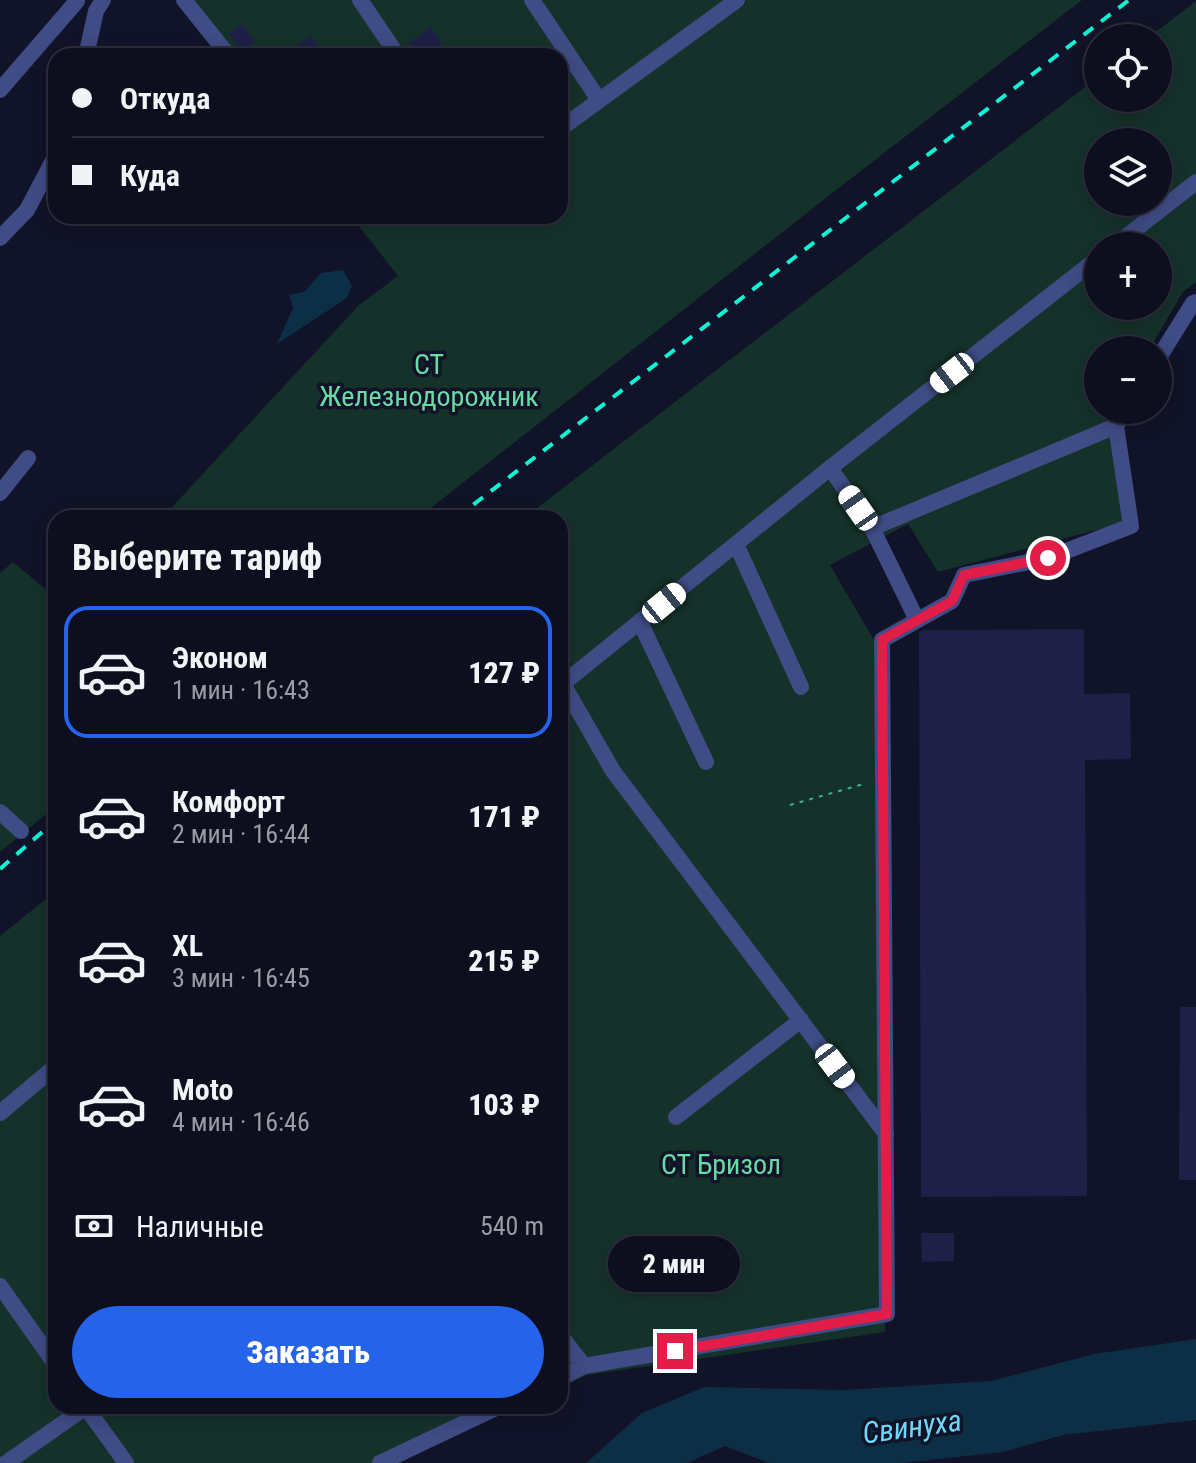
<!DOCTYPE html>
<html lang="ru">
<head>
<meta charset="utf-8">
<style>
	:root { --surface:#0d0e1e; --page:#1b1c2b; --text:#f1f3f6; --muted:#9a9ca4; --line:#2d2e3c; --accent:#2563eb }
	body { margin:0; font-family:"Roboto Condensed",sans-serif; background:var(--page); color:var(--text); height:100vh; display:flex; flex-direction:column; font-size:30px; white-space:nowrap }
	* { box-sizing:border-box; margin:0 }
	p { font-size:26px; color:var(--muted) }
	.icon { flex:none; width:44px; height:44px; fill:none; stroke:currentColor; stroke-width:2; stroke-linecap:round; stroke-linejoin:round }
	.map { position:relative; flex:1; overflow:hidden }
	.drawer { position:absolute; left:48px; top:510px; width:520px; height:904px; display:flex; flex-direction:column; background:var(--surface); border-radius:24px; box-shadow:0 4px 20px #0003,0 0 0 2px var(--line) }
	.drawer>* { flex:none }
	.banner { position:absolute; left:48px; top:48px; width:520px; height:176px; border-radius:24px; box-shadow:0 4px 20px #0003,0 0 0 2px var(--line); display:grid; align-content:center; height:176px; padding:0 24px; background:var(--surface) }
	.buttons { position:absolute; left:1084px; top:24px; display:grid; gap:16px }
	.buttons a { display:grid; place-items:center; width:88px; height:88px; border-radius:50%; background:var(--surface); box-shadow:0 4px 20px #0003,0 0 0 2px var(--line); font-size:40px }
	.end { position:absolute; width:36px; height:36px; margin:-18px; border:10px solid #e11d48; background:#fff; box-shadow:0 0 0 4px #fff }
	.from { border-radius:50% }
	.bubble { position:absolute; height:56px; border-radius:28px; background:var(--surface); box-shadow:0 4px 20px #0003,0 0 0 2px var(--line); font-size:26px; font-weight:800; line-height:56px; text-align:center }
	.car { position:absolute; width:24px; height:48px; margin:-24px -12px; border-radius:10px; box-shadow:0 0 6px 2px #0007; background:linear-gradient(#fff 24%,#345 0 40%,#fff 0 76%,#345 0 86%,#fff 0) }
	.banner b { display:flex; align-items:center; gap:28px; height:76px; font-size:30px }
	.banner b+b { border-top:2px solid var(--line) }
	.banner i { width:20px; height:20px; background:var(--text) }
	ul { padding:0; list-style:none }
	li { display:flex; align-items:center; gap:24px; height:132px; margin:0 16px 12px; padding:0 8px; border:4px solid transparent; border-radius:24px }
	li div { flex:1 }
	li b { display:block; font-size:30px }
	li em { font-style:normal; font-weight:800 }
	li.active { border-color:var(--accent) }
	li>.icon { width:72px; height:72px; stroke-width:1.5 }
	h2 { padding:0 24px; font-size:36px; line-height:96px }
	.pay { display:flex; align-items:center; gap:20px; height:88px; padding:0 24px; font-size:30px }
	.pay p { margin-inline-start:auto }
	.button { display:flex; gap:16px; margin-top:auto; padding:16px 24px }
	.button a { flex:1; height:92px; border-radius:48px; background:var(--accent); color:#fff; font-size:32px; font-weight:800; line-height:92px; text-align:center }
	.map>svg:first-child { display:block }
</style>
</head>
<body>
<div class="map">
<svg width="1196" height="1463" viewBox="0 0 1196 1463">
	<rect width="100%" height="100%" fill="#111328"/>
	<path fill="#15322a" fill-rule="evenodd" d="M183 0H1082L831 194 418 518H162L359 305 398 276 351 216H560V56H226Z
		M1196 1V282L1183 292 1149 350H1098V410H1113L1110 416 1123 523 938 572 908 524 830 565 874 640 885 1332 587 1375 560 1388V518H524L1098 77V98H1158V38H1148ZM1098 142H1158V202H1098ZM1098 246H1158V306H1098Z
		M13 562 56 598V806L0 852V573Z
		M56 891V1406H520L396 1463H0V936Z"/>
	<path fill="#0d2f45" d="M343 270 352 286 347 298 277 344 293 308 289 295 304 292 321 273Z
		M1196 1339V1420L1063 1435 1003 1452 901 1463H769L725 1446 687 1463H586L642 1413 704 1387 844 1390 991 1381 1094 1354Z"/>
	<path fill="#1e2048" d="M242 24 255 42 242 51 229 33Z
		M431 27 442 43 423 56H418L409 43Z
		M311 36 325 56H283Z
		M1084 629V694L1130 693 1131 759 1085 760 1087 1196 921 1197 919 632 923 630Z
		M1180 1007H1196V1180H1179Z
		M921 1233H954V1261L922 1262Z"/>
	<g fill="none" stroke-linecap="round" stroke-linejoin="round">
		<path stroke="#36b590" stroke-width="2" stroke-dasharray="4 6" stroke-linecap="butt" d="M790 805 867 783"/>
		<path stroke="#3f4c85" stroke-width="16" d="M184 0 229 56
			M360 0 398 56
			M532 0 599 100
			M86 56 96 11 103 0
			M0 90 77 1
			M560 129 737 0
			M0 238 27 210 56 155
			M1114 246 1196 182
			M1158 359 1193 303 1196 302
			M830 468 872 528 917 620
			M0 493 28 458
			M872 528 1116 426
			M736 544 801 687
			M640 622 706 762
			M563 684 613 771 886 1134
			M560 686 830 468 1098 258
			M0 812 21 831
			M0 1113 56 1066
			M676 1117 801 1020
			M0 1286 56 1365
			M560 1335 584 1366
			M560 1378 584 1366 887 1314 882 640 952 601 964 575 1048 558 1131 526 1116 426 1126 410
			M85 1406 126 1463
			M6 1463 86 1407
			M380 1463 500 1406"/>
		<path stroke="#10f3d6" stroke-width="4" stroke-dasharray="12 10" stroke-linecap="butt" d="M456 518 1129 0
			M0 869 56 820"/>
	</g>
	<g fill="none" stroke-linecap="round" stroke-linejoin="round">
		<path stroke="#e11d48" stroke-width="10" d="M675 1351 887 1314 882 640 952 601 964 575 1048 558"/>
	</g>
	<g text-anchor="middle" stroke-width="7" stroke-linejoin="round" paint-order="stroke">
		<g font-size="28" fill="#69dba4" stroke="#111328">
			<text x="429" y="374">СТ<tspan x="429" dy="32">Железнодорожник</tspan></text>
			<text x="721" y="1174">СТ Бризол</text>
		</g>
		<g font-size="30" font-style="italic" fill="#6ed8f8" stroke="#111328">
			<text transform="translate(912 1427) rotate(-8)" y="10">Свинуха</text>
		</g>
	</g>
</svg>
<div class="buttons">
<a><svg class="icon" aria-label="locate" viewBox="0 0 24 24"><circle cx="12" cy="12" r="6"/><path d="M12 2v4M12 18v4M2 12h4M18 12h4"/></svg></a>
<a><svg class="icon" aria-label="layers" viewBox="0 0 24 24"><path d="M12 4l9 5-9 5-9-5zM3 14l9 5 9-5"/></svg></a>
<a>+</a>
<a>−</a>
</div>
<i class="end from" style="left:1048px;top:558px"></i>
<i class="end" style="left:675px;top:1351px"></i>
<div class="bubble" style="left:608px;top:1236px;width:132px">2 мин</div>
<i class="car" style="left:952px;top:373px;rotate:232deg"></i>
<i class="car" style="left:858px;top:508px;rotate:325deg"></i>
<i class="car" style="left:664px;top:603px;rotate:51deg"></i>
<i class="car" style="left:835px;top:1066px;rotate:143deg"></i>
<div class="banner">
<b><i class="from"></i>Откуда</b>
<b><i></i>Куда</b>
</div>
<section class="drawer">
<h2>Выберите тариф</h2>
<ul>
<li class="active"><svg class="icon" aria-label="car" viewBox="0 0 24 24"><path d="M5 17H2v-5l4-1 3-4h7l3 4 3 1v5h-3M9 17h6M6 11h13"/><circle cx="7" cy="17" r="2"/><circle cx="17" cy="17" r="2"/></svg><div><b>Эконом</b><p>1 мин · 16:43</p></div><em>127 ₽</em></li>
<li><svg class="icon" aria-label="car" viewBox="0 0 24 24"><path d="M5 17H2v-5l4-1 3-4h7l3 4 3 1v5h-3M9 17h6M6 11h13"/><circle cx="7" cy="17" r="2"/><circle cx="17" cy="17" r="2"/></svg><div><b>Комфорт</b><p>2 мин · 16:44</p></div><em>171 ₽</em></li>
<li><svg class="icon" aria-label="car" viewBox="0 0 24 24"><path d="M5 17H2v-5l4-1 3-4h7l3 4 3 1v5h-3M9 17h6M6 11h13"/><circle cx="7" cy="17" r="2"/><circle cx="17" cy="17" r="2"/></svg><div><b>XL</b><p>3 мин · 16:45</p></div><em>215 ₽</em></li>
<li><svg class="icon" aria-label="car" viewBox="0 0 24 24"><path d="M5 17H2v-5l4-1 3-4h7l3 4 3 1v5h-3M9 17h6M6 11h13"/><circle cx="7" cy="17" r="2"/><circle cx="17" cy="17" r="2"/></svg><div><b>Moto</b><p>4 мин · 16:46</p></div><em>103 ₽</em></li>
</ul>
<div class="pay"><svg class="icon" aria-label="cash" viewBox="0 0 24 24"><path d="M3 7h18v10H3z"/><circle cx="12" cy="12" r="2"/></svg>Наличные<p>540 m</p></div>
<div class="button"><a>Заказать</a></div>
</section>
</div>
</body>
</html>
